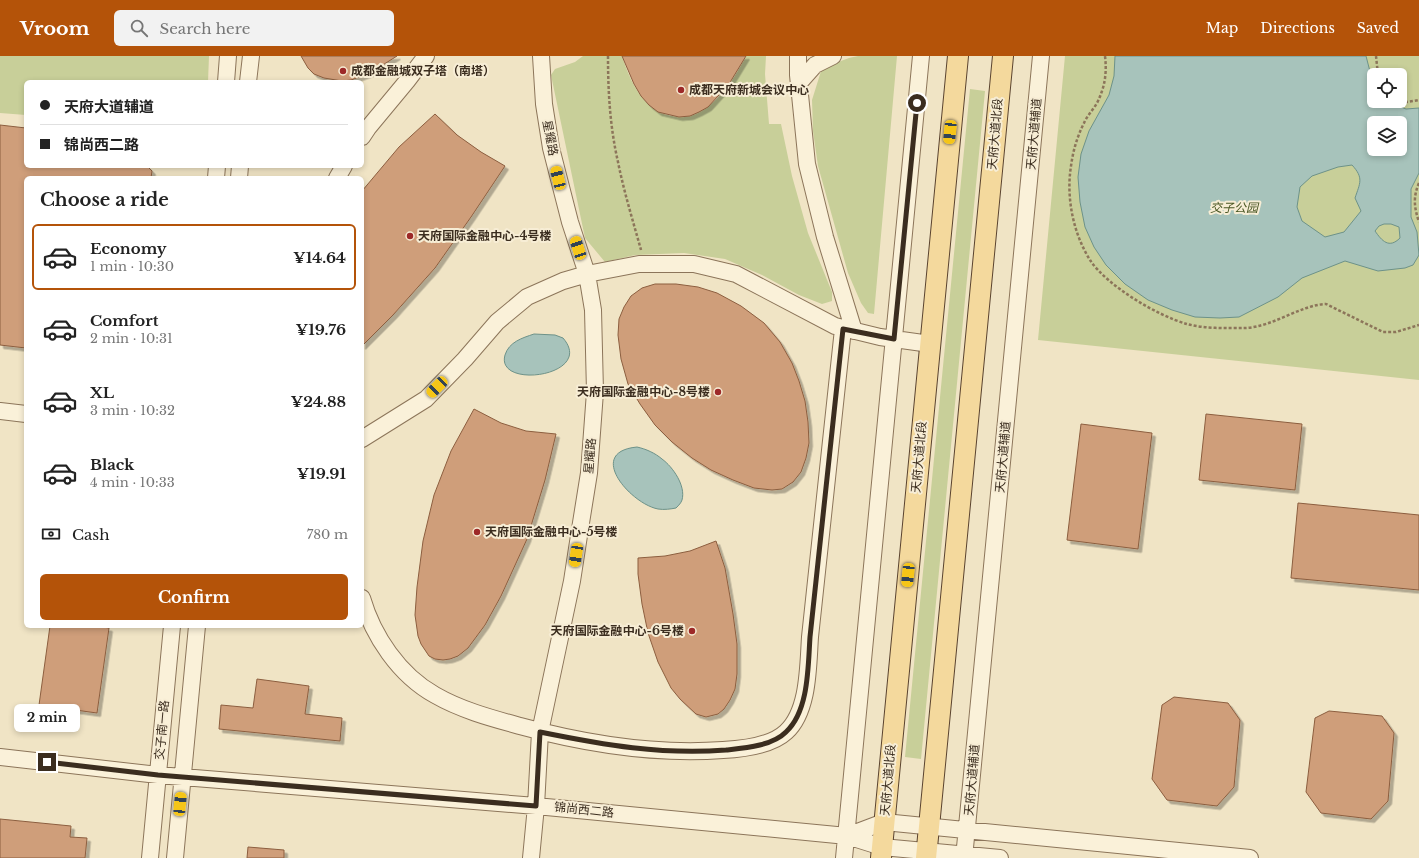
<!DOCTYPE html>
<html lang="en">
<head>
<meta charset="utf-8">
<style>
	:root { --surface:#fff; --page:#f2f2f2; --text:#222; --muted:#767676; --line:#e0e0e0; --accent:#b45309 }
	body { margin:0; font-family:"Libre Baskerville","Noto Sans SC",serif; background:var(--page); color:var(--text); height:100vh; display:flex; flex-direction:column; font-size:15px; white-space:nowrap }
	* { box-sizing:border-box; margin:0 }
	p { font-size:13px; color:var(--muted) }
	.icon { flex:none; width:22px; height:22px; fill:none; stroke:currentColor; stroke-width:2; stroke-linecap:round; stroke-linejoin:round }
	.map { position:relative; flex:1; overflow:hidden }
	.drawer { position:absolute; left:24px; top:120px; width:340px; height:452px; display:flex; flex-direction:column; background:var(--surface); border-radius:6px; box-shadow:0 2px 6px #0003 }
	.drawer>* { flex:none }
	.hud { position:absolute; left:24px; top:24px; width:340px; height:88px; border-radius:6px; box-shadow:0 2px 6px #0003; display:grid; align-content:center; height:88px; padding:0 16px; background:var(--surface) }
	.controls { position:absolute; left:1367px; top:12px; display:grid; gap:8px }
	.controls a { display:grid; place-items:center; width:40px; height:40px; border-radius:6px; background:var(--surface); box-shadow:0 2px 6px #0003; font-size:20px }
	.end { position:absolute; width:18px; height:18px; margin:-9px; border:5px solid #3b2d1f; background:#fff; box-shadow:0 0 0 2px #fff }
	.from { border-radius:50% }
	.bubble { position:absolute; height:28px; border-radius:6px; background:var(--surface); box-shadow:0 2px 6px #0003; font-size:13px; font-weight:700; line-height:28px; text-align:center }
	.car { position:absolute; width:12px; height:24px; margin:-12px -6px; border-radius:5px; box-shadow:0 0 3px 1px #0007; background:linear-gradient(#f5c518 24%,#345 0 40%,#f5c518 0 76%,#345 0 86%,#f5c518 0) }
	.hud b { display:flex; align-items:center; gap:14px; height:38px; font-size:15px }
	.hud b+b { border-top:1px solid var(--line) }
	.hud i { width:10px; height:10px; background:var(--text) }
	ul { padding:0; list-style:none }
	li { display:flex; align-items:center; gap:12px; height:66px; margin:0 8px 6px; padding:0 8px; border:2px solid transparent; border-radius:6px }
	li div { flex:1 }
	li b { display:block; font-size:15px }
	li em { font-style:normal; font-weight:700 }
	li.selected { border-color:var(--accent) }
	li>.icon { width:36px; height:36px; stroke-width:1.5 }
	h2 { padding:0 16px; font-size:18px; line-height:48px }
	.pay { display:flex; align-items:center; gap:10px; height:44px; padding:0 16px; font-size:15px }
	.pay p { margin-inline-start:auto }
	.primary-button { display:flex; gap:8px; margin-top:auto; padding:8px 16px }
	.primary-button a { flex:1; height:46px; border-radius:6px; background:var(--accent); color:#fff; font-size:16px; font-weight:700; line-height:46px; text-align:center }
	header { display:flex; align-items:center; gap:24px; box-sizing:border-box; height:56px; padding:0 20px; background:var(--accent); color:#fff }
	header strong { font-size:19px }
	nav { display:flex; gap:22px; margin-inline-start:auto; font-size:14px }
	.search { width:280px; height:36px; background:var(--page); display:flex; align-items:center; gap:10px; box-sizing:border-box; padding:0 14px; border-radius:6px; color:var(--muted); font-size:15px }
	.map>svg:first-child { display:block }
</style>
</head>
<body>
<header>
<strong>Vroom</strong>
<div class="search"><svg class="icon" aria-label="search" viewBox="0 0 24 24"><circle cx="10" cy="10" r="6"/><path d="M15 15l6 6"/></svg>Search here</div>
<nav><a>Map</a><a>Directions</a><a>Saved</a></nav>
</header>
<div class="map">
<svg width="1419" height="802" viewBox="0 0 1419 802">
	<defs>
		<filter id="shadow"><feDropShadow dx="3.5" dy="3.5" stdDeviation="0" flood-color="#0004"/></filter>
	</defs>
	<rect width="100%" height="100%" fill="#f0e4c5"/>
	<path fill="#c8cf99" fill-rule="evenodd" d="M0 0H209L208 26H26V59L0 57Z
		M583 0H622C630 25 644 56 672 60 682 61 691 61 699 56 721 45 735 21 746 0H766L765 18 769 68H781L792 120 808 177 832 236V245L822 248 799 239 762 219 725 203 684 197 635 199 605 206 585 182 551 19 555 13 575 6Z
		M858 0H897L874 258 868 257 861 247 848 217 818 110 813 75 812 44 822 12 849 2Z
		M1065 0H1419V324L1038 284ZM1374 19H1400V45H1374ZM1374 67H1400V93H1374Z
		M970 33 985 35 921 703 905 701Z"/>
	<path fill="#a7c3bb" stroke="#6d9289" fill-rule="evenodd" d="M1115 0H1366L1374 31V45H1386L1406 53 1419 52V117L1411 133V161L1417 176 1419 199 1413 209 1405 212 1378 215 1345 205 1302 222 1278 241 1239 261 1220 262 1195 261 1172 254 1148 244 1125 228 1106 209 1094 191 1085 171 1080 146 1078 121 1081 98 1089 75 1109 39 1114 20ZM1374 67H1400V93H1374ZM1352 109C1364 122 1360 127 1355 142L1361 155 1344 176 1325 181 1302 165 1297 151 1300 131 1312 120 1338 111ZM1384 168H1391L1399 171 1400 182C1389 193 1382 185 1375 175L1379 170Z
		M534 278 555 279 563 282C596 320 495 334 505 299 509 286 522 282 534 278Z
		M637 391C646 393 655 397 662 403 673 411 686 430 682 444 681 447 679 449 676 452 671 453 664 454 658 453 631 448 585 396 637 391Z"/>
	<path fill="#cf9e7a" stroke="#8c5e3f" filter="url(#shadow)" d="M301 0H397L370 17 351 24 342 25 324 22 314 18 308 12Z
		M622 0H746L729 28 708 51 699 56 690 60 679 61 658 56 649 49 641 40 634 28Z
		M435 58 457 79 481 96 505 110 471 161 435 212 393 259 362 290V135L399 91Z
		M0 69 26 72V110H147L152 115 151 122H26V292L0 289Z
		M655 228H676L698 231 717 237 741 250 764 267 780 286 792 307 799 325 805 345 808 366 809 387 806 402 801 416 793 426 782 433 772 434 754 432 733 424 711 414 692 402 672 386 655 369 640 348 628 328 621 303 618 279 619 263 624 251 631 240 642 232Z
		M474 353 501 367 526 375 556 378 545 424 527 483 501 540 485 569 468 592 458 600 450 603 443 604 435 603 429 600 421 588 418 580 415 559 417 531 423 485 434 439 451 395Z
		M1206 358 1302 368 1295 434 1199 424Z
		M1081 368 1152 377 1138 493 1067 484Z
		M1298 447 1419 459V534L1291 522Z
		M716 485 725 512 733 558 737 588V618L735 633 730 644 724 653 718 658 706 661 696 658 680 643 671 632 658 606 648 577 642 548 638 518V502L665 500 690 495Z
		M50 570H97L109 572 97 657 39 649Z
		M257 623 309 630 305 658 342 662 340 685 219 673 221 649 253 652Z
		M1174 641 1228 647 1240 664 1234 731 1217 750 1167 744 1152 723 1162 649Z
		M1329 655 1382 660 1394 677 1388 745 1371 763 1321 757 1306 736 1315 662Z
		M0 763 71 770 70 781 87 782 85 802H0Z
		M248 791 284 794V802H247Z"/>
	<g fill="none" stroke-linecap="round" stroke-linejoin="round">
		<defs>
			<path id="minor" d="M798 0V19L807 108 825 181 854 275
				M226 26 228 0
				M248 26 251 0
				M799 27 815 9 833 0
				M362 81 368 72 407 25 426 0
				M216 122 217 110
				M239 122 240 110
				M337 122 344 110
				M0 355 26 358
				M362 383 426 343 465 303 497 266 527 241 563 225 587 218 639 208H694L736 218 835 270 880 281 930 288
				M362 542C373 580 399 619 435 639 461 654 491 662 520 670 586 688 654 699 723 694 743 693 771 690 786 676 809 655 808 610 810 581L843 273
				M0 701 158 719 536 750 847 780 882 791 1000 802
				M847 780 884 766 1250 802
				M150 802 172 570
				M175 802 197 570
				M531 802 536 750 540 676 572 525 580 473 589 417 595 336 593 254 587 218 570 166 551 92 544 48 541 0
				M844 802 921 0
				M964 802 1041 0"/>
			<path id="major" d="M881 802 958 0
				M926 802 1003 0"/>
		</defs>
		<use href="#minor" stroke="#8c755a" stroke-width="18"/>
		<use href="#major" stroke="#5a432f" stroke-width="22"/>
		<path stroke="#8c755a" stroke-width="2.5" stroke-dasharray="3 2" stroke-linecap="butt" d="M608 0C608 36 610 71 618 106 624 136 633 165 641 194
			M1105 0C1107 17 1105 31 1097 47 1093 54 1087 60 1084 67 1077 81 1073 95 1071 110 1066 141 1073 177 1090 204 1107 230 1158 260 1187 268 1205 273 1227 272 1245 272 1273 271 1300 249 1326 248L1383 276H1396L1419 269
			M1376 0 1378 19
			M1400 45 1407 46 1419 44
			M1419 127C1413 141 1414 151 1419 166"/>
		<use href="#minor" stroke="#faf1d9" stroke-width="16"/>
		<use href="#major" stroke="#f4d99d" stroke-width="20"/>
	</g>
	<g fill="none" stroke-linecap="round" stroke-linejoin="round">
		<path stroke="#3b2d1f" stroke-width="5" d="M47 706 158 719 536 750 540 676C604 689 661 699 726 694 745 692 772 690 786 676 809 655 808 610 810 581L843 273 894 283 917 47"/>
	</g>
	<g fill="#9d2928" stroke="#f7edd5" stroke-width="1.5">
		<circle cx="343" cy="15" r="4"/>
		<circle cx="681" cy="34" r="4"/>
		<circle cx="410" cy="180" r="4"/>
		<circle cx="718" cy="336" r="4"/>
		<circle cx="477" cy="476" r="4"/>
		<circle cx="692" cy="575" r="4"/>
	</g>
	<g text-anchor="middle" stroke-width="4" stroke-linejoin="round" paint-order="stroke">
		<g font-size="12" font-weight="bold" fill="#3b2d1f" stroke="#f7edd5" text-anchor="start">
			<text x="351" y="19">成都金融城双子塔（南塔）</text>
			<text x="689" y="38">成都天府新城会议中心</text>
			<text x="418" y="184">天府国际金融中心-4号楼</text>
			<text x="710" y="340" text-anchor="end">天府国际金融中心-8号楼</text>
			<text x="485" y="480">天府国际金融中心-5号楼</text>
			<text x="684" y="579" text-anchor="end">天府国际金融中心-6号楼</text>
		</g>
		<g font-size="12" fill="#3b2d1f" stroke="#f7edd5">
			<text transform="translate(995 78) rotate(-85)" y="4">天府大道北段</text>
			<text transform="translate(1034 78) rotate(-85)" y="4">天府大道辅道</text>
			<text transform="translate(550 82) rotate(79)" y="4">星耀路</text>
			<text transform="translate(590 400) rotate(-85)" y="4">星耀路</text>
			<text transform="translate(919 401) rotate(-85)" y="4">天府大道北段</text>
			<text transform="translate(1003 401) rotate(-85)" y="4">天府大道辅道</text>
			<text transform="translate(162 674) rotate(-85)" y="4">交子南一路</text>
			<text transform="translate(888 724) rotate(-85)" y="4">天府大道北段</text>
			<text transform="translate(972 724) rotate(-85)" y="4">天府大道辅道</text>
			<text transform="translate(584 754) rotate(6)" y="4">锦尚西二路</text>
		</g>
		<g font-size="12" font-style="italic" fill="#4b5825" stroke="#f7edd5">
			<text x="1234" y="156">交子公园</text>
		</g>
	</g>
</svg>
<div class="controls">
<a><svg class="icon" aria-label="locate" viewBox="0 0 24 24"><circle cx="12" cy="12" r="6"/><path d="M12 2v4M12 18v4M2 12h4M18 12h4"/></svg></a>
<a><svg class="icon" aria-label="layers" viewBox="0 0 24 24"><path d="M12 4l9 5-9 5-9-5zM3 14l9 5 9-5"/></svg></a>
</div>
<i class="end from" style="left:917px;top:47px"></i>
<i class="end" style="left:47px;top:706px"></i>
<div class="bubble" style="left:14px;top:648px;width:66px">2 min</div>
<i class="car" style="left:950px;top:76px;rotate:186deg"></i>
<i class="car" style="left:558px;top:122px;rotate:346deg"></i>
<i class="car" style="left:578px;top:192px;rotate:342deg"></i>
<i class="car" style="left:437px;top:331px;rotate:225deg"></i>
<i class="car" style="left:576px;top:499px;rotate:189deg"></i>
<i class="car" style="left:908px;top:519px;rotate:186deg"></i>
<i class="car" style="left:180px;top:748px;rotate:6deg"></i>
<div class="hud">
<b><i class="from"></i>天府大道辅道</b>
<b><i></i>锦尚西二路</b>
</div>
<section class="drawer">
<h2>Choose a ride</h2>
<ul>
<li class="selected"><svg class="icon" aria-label="car" viewBox="0 0 24 24"><path d="M5 17H2v-5l4-1 3-4h7l3 4 3 1v5h-3M9 17h6M6 11h13"/><circle cx="7" cy="17" r="2"/><circle cx="17" cy="17" r="2"/></svg><div><b>Economy</b><p>1 min · 10:30</p></div><em>¥14.64</em></li>
<li><svg class="icon" aria-label="car" viewBox="0 0 24 24"><path d="M5 17H2v-5l4-1 3-4h7l3 4 3 1v5h-3M9 17h6M6 11h13"/><circle cx="7" cy="17" r="2"/><circle cx="17" cy="17" r="2"/></svg><div><b>Comfort</b><p>2 min · 10:31</p></div><em>¥19.76</em></li>
<li><svg class="icon" aria-label="car" viewBox="0 0 24 24"><path d="M5 17H2v-5l4-1 3-4h7l3 4 3 1v5h-3M9 17h6M6 11h13"/><circle cx="7" cy="17" r="2"/><circle cx="17" cy="17" r="2"/></svg><div><b>XL</b><p>3 min · 10:32</p></div><em>¥24.88</em></li>
<li><svg class="icon" aria-label="car" viewBox="0 0 24 24"><path d="M5 17H2v-5l4-1 3-4h7l3 4 3 1v5h-3M9 17h6M6 11h13"/><circle cx="7" cy="17" r="2"/><circle cx="17" cy="17" r="2"/></svg><div><b>Black</b><p>4 min · 10:33</p></div><em>¥19.91</em></li>
</ul>
<div class="pay"><svg class="icon" aria-label="cash" viewBox="0 0 24 24"><path d="M3 7h18v10H3z"/><circle cx="12" cy="12" r="2"/></svg>Cash<p>780 m</p></div>
<div class="primary-button"><a>Confirm</a></div>
</section>
</div>
</body>
</html>
